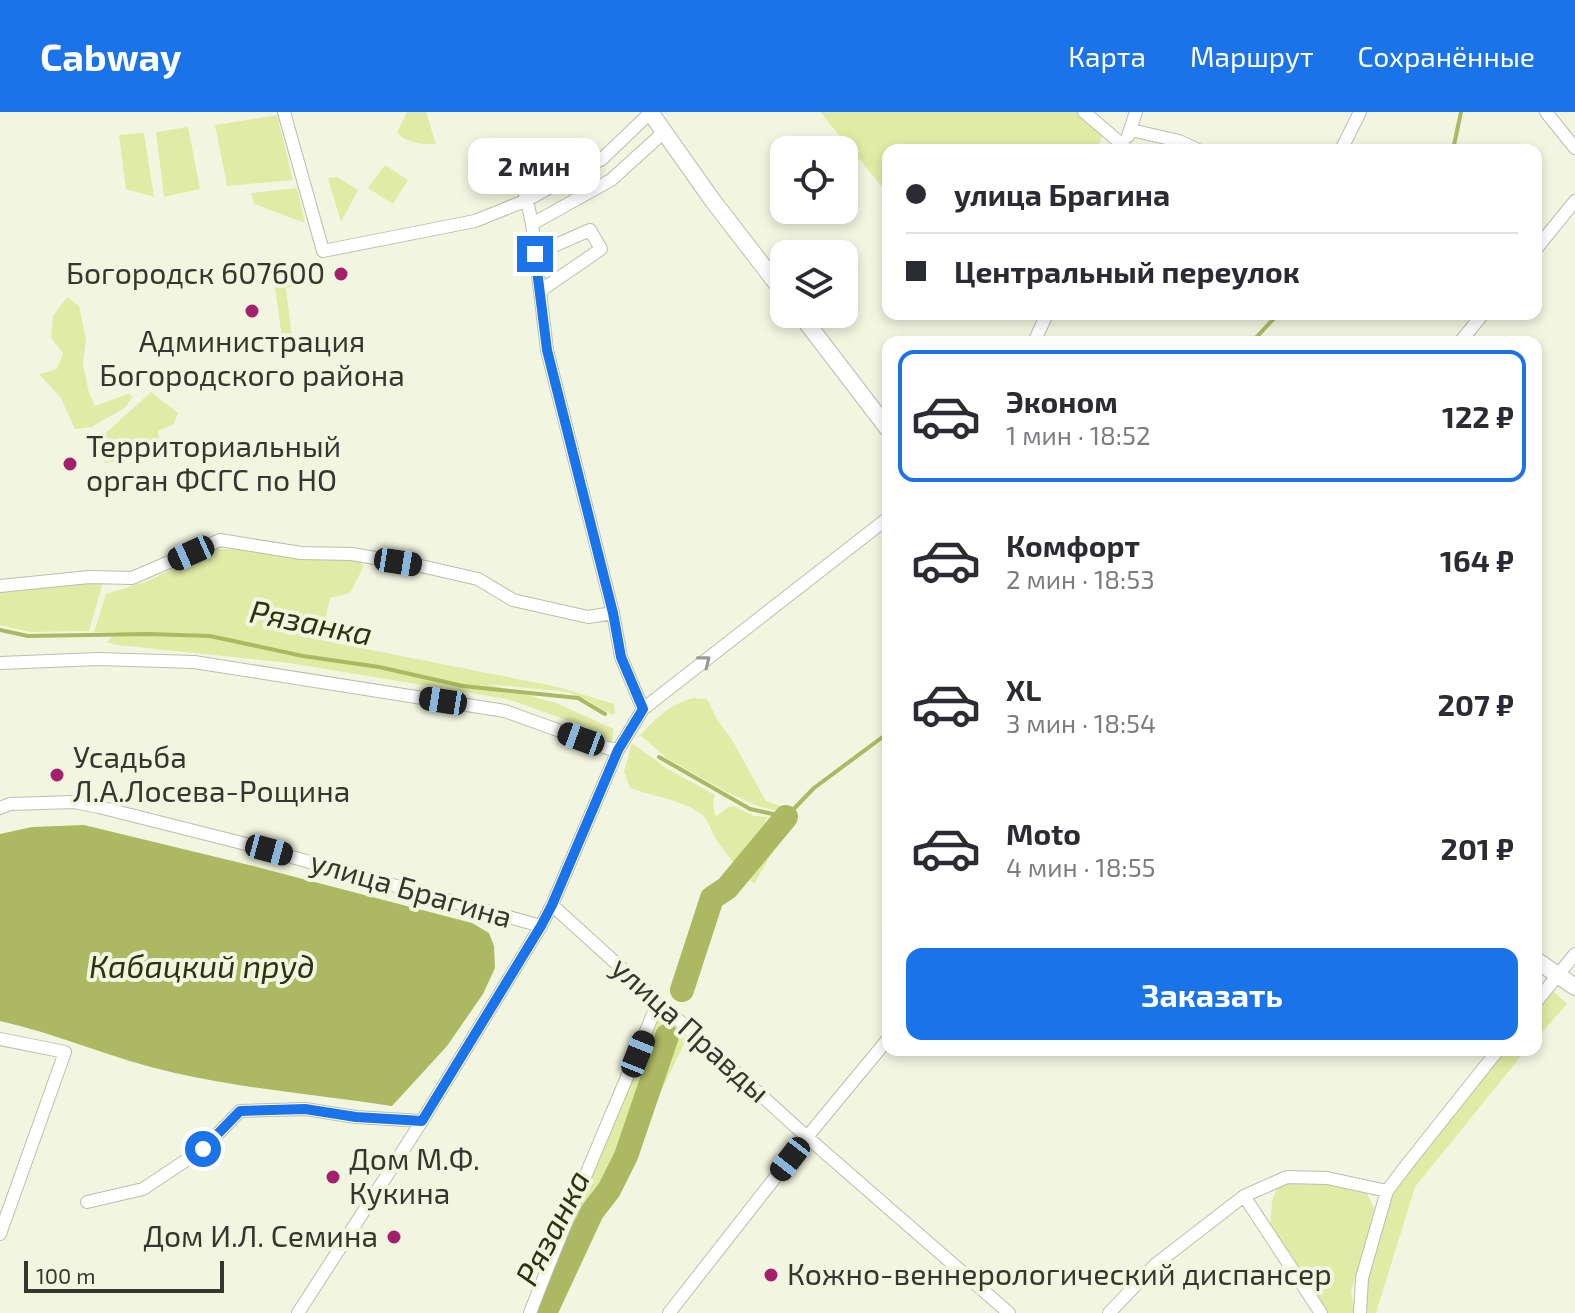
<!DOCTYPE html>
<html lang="ru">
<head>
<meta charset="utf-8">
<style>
	:root { --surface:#fff; --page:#f7f7f7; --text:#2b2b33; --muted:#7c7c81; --line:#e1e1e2; --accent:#1a73e8 }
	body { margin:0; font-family:"Exo 2",sans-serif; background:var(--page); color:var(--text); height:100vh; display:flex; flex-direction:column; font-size:30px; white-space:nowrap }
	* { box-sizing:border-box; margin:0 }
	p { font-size:26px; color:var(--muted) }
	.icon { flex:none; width:44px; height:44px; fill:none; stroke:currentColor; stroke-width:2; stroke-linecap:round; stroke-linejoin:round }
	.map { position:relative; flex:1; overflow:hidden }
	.drawer { position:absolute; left:882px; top:224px; width:660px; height:720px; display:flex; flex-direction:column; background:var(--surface); border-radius:16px; box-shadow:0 4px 12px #0003 }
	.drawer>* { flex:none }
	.guide { position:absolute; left:882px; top:32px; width:660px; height:176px; border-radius:16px; box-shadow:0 4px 12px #0003; display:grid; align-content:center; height:176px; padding:0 24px; background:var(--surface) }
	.fabs { position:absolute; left:770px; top:24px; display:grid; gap:16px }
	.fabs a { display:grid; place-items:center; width:88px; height:88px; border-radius:16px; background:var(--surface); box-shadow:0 4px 12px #0003; font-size:40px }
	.scale { position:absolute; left:24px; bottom:20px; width:200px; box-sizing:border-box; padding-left:8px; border:4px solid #35362e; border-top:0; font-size:22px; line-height:28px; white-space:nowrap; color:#35362e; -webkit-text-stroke:6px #f2f6e0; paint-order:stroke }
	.end { position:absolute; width:36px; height:36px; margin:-18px; border:10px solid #1a73e8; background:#fff; box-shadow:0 0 0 4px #fff }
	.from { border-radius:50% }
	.bubble { position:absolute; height:56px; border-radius:16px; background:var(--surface); box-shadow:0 4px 12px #0003; font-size:26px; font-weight:700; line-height:56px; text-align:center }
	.car { position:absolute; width:24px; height:48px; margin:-24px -12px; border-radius:10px; box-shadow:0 0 6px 2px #0007; background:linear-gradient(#222 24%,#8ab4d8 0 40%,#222 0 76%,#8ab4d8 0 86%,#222 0) }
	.guide b { display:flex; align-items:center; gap:28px; height:76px; font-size:30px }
	.guide b+b { border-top:2px solid var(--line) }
	.guide i { width:20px; height:20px; background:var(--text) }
	ul { padding:14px 0 0; list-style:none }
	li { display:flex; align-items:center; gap:24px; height:132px; margin:0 16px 12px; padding:0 8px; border:4px solid transparent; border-radius:16px }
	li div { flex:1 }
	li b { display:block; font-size:30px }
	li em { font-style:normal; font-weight:700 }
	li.selected { border-color:var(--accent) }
	li>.icon { width:72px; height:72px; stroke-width:1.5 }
	.action { display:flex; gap:16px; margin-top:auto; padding:16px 24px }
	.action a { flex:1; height:92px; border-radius:16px; background:var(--accent); color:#fff; font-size:32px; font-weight:700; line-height:92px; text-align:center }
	header { display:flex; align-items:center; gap:48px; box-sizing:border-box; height:112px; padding:0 40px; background:var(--accent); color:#fff }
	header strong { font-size:38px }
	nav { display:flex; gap:44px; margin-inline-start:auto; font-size:28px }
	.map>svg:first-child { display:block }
</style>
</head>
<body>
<header>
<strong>Cabway</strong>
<nav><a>Карта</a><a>Маршрут</a><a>Сохранённые</a></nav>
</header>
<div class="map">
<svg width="1575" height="1201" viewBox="0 0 1575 1201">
	<rect width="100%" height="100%" fill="#f2f6e0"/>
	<path fill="#e0eba5" d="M407 0H426L436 32C423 33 406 31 397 20Z
		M820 0H1076L1103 22 1097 38H888V82Z
		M277 3 293 68 227 74 215 13Z
		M188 15 200 77 164 85 156 20Z
		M144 21 154 85 126 77 119 23Z
		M385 53 408 68 393 92 368 76Z
		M337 65 358 78 341 110 328 66Z
		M297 76 305 111 254 92 251 81Z
		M295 165 296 174 286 176 292 225 282 226 274 168Z
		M67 185 79 194 86 227 83 252 89 281 95 294 128 282 133 284 125 296 91 315 75 317 61 286 39 262 57 257 63 241 51 226 53 204Z
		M151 280 178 301 174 312 158 319 161 342 105 351 98 328Z
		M217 437H252L356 447 364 454 350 481 330 486 321 528 558 575 614 592 615 601 612 603 587 588 568 580 489 572 556 591 614 617 612 631 584 614 507 587 289 551 118 533 106 530 119 520H94L106 482 145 470Z
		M87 465 103 470 89 519 30 520 0 513V479Z
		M693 586 707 587 718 609 731 626 766 689 783 695V700L758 694 727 680 668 647 640 623C658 605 669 593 693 586Z
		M632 631 666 656 715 683 713 693 716 705 728 695 734 694 754 704 767 705 757 732H764L775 718 782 712 788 714 754 772C741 759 727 744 717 729 711 720 710 710 701 702 686 689 649 683 630 676L624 659Z
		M1551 877 1567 892 1536 927V895Z
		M660 903 686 928 599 1106 578 1134 562 1168 566 1173 556 1201H535Z
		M1502 938H1526L1415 1075 1376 1201H1364L1365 1165 1392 1077Z
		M1296 1069C1320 1071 1343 1074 1366 1080L1377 1102 1351 1179 1355 1201H1326L1270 1116 1272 1089 1276 1079 1282 1072Z"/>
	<path fill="#adb862" d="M84 713 245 752 472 811 489 821 494 834 495 856 483 882 447 934 392 994C319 983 246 977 175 961 115 948 59 922 0 909V722L32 715Z"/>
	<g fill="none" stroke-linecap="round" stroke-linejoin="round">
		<path stroke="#adb862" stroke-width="4" d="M1453 38 1461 0
			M1252 230 1278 202
			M0 518 28 524 148 522 210 524 303 544 379 555 463 574 578 586 605 602
			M659 645 750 697 786 705 814 676 888 621"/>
		<path stroke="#adb862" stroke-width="24" d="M682 878 712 786 727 776 786 705
			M545 1201 592 1100 609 1078 626 1044 667 924"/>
		<defs>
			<path id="minor" d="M284 0 323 139 475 109 527 88 602 47 650 1
				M1084 0 1124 34
				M1546 0 1575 36
				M1131 18 1179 29 1198 38
				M1128 24 1136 0
				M1341 38 1360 0
				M514 50 527 88 532 112 547 238 613 501 621 545 643 597
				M532 112 611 68 664 20
				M1536 137 1575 89
				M535 142 590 118 601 137 540 179
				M1034 230 1047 202
				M1460 230 1483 202
				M0 474 89 465 132 466 220 428 301 441 352 442 421 454 478 467 513 488 588 505 613 501
				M0 551 98 547 194 550 505 599 607 636 618 638
				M0 696 10 692 74 690 99 695 238 730 541 814
				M552 793 807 1025 1009 1201
				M1536 890 1575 842
				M0 927 65 940 0 1122
				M1244 1084 1321 1201
				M87 1090 143 1077 203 1037 240 999 305 997 356 1005 422 1009
				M298 1201 422 1009 541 814 552 793 618 638 643 597 888 406
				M530 1201C570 1096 616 994 658 890
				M669 1201 807 1025 888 927
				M1109 1201 1156 1152 1244 1084 1287 1065 1327 1066 1387 1079
				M1360 1201 1362 1166 1387 1079 1409 1050 1498 938"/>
			<path id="tertiary" d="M650 0 713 89 784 181
				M800 202 888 317
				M1536 848 1575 875"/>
		</defs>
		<use href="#minor" stroke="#bcbfaa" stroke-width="14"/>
		<use href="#tertiary" stroke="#bcbfaa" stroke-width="18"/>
		<use href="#minor" stroke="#fff" stroke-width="12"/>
		<use href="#tertiary" stroke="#fff" stroke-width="16"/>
	</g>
	<defs><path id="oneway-chevron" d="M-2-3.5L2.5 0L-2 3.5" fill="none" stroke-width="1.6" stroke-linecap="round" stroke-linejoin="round" transform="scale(2)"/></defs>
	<use stroke="#9a9a96" href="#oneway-chevron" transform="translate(705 549) rotate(-38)"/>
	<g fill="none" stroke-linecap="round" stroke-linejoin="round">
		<path stroke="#1a73e8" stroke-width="10" d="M203 1037 240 999 305 997 356 1005 422 1009 541 814 552 793 618 638 643 597 621 545 613 501 547 238 535 142"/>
	</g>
	<g fill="#a4206c" stroke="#f2f6e0" stroke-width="3">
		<circle cx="341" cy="162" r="8"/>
		<circle cx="252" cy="199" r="8"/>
		<circle cx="70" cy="352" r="8"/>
		<circle cx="57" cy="663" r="8"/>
		<circle cx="333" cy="1065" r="8"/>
		<circle cx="394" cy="1125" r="8"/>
		<circle cx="771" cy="1163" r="8"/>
	</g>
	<g text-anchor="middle" stroke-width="8" stroke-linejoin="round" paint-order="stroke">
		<g font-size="30" fill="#35362e" stroke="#f2f6e0" text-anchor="start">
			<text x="325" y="172" text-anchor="end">Богородск 607600</text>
			<text x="252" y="240" text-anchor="middle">Администрация<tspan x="252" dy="34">Богородского района</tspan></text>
			<text x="86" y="345">Территориальный<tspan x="86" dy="34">орган ФСГС по НО</tspan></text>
			<text x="73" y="656">Усадьба<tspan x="73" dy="34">Л.А.Лосева-Рощина</tspan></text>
			<text x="349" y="1058">Дом М.Ф.<tspan x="349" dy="34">Кукина</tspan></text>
			<text x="378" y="1135" text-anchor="end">Дом И.Л. Семина</text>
			<text x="787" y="1173">Кожно-веннерологический диспансер</text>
		</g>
		<g font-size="30" fill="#35362e" stroke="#f2f6e0">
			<text transform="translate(411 778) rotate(16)" y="10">улица Брагина</text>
			<text transform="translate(690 918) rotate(42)" y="10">улица Правды</text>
		</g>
		<g font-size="32" font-style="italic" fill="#2e320d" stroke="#f2f6e0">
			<text transform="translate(311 511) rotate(11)" y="11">Рязанка</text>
			<text x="202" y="866">Кабацкий пруд</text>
			<text transform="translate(553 1116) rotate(-63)" y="11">Рязанка</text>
		</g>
	</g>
</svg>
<div class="fabs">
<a><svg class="icon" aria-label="locate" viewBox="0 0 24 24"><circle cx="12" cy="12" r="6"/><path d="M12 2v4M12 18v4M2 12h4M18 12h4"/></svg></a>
<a><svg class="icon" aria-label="layers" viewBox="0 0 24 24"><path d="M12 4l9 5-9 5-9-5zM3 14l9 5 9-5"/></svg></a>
</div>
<div class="scale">100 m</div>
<i class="end from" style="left:203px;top:1037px"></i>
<i class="end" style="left:535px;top:142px"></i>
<div class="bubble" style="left:468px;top:26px;width:132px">2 мин</div>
<i class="car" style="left:191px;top:441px;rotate:246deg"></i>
<i class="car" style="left:398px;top:450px;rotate:99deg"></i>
<i class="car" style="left:443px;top:589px;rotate:279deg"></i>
<i class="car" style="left:581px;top:627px;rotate:290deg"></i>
<i class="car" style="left:269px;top:738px;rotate:105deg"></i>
<i class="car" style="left:638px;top:942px;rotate:22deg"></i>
<i class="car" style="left:790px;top:1047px;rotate:218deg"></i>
<div class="guide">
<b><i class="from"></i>улица Брагина</b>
<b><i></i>Центральный переулок</b>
</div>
<section class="drawer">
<ul>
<li class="selected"><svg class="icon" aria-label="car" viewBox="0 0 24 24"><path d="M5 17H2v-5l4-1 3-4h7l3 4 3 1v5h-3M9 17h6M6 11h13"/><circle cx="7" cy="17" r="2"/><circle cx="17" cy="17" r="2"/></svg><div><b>Эконом</b><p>1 мин · 18:52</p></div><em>122 ₽</em></li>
<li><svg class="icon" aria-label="car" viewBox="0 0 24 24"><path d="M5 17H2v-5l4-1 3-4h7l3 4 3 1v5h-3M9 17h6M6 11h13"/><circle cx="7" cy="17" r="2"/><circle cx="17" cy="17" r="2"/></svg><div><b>Комфорт</b><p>2 мин · 18:53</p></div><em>164 ₽</em></li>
<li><svg class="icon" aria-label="car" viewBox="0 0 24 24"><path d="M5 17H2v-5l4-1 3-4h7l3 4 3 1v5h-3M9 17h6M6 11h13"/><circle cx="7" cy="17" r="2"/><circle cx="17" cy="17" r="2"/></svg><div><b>XL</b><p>3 мин · 18:54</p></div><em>207 ₽</em></li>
<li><svg class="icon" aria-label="car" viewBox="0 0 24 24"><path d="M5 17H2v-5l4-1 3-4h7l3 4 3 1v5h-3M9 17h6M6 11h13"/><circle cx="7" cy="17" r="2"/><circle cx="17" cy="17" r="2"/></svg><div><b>Moto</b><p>4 мин · 18:55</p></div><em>201 ₽</em></li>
</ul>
<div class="action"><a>Заказать</a></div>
</section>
</div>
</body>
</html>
